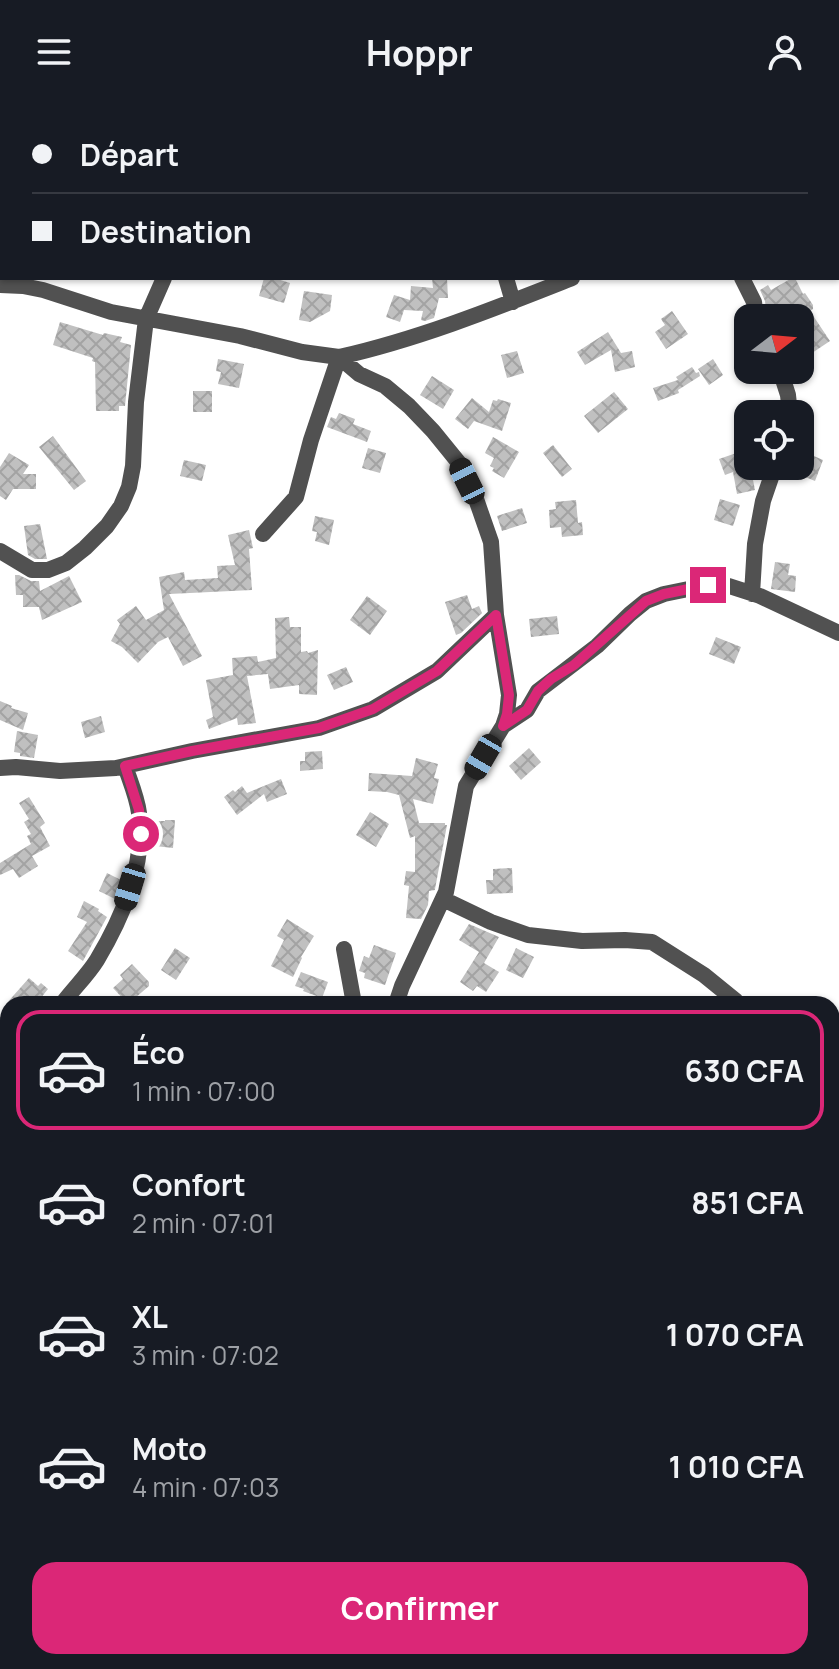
<!DOCTYPE html>
<html lang="fr">
<head>
<meta charset="utf-8">
<style>
	:root { --surface:#171b24; --page:#20242c; --text:#f1f3f6; --muted:#9ea1a6; --line:#363941; --accent:#db2777 }
	body { margin:0; font-family:Manrope,sans-serif; background:var(--page); color:var(--text); height:100vh; display:flex; flex-direction:column; font-size:30px; white-space:nowrap }
	* { box-sizing:border-box; margin:0 }
	p { font-size:26px; color:var(--muted) }
	.icon { flex:none; width:44px; height:44px; fill:none; stroke:currentColor; stroke-width:2; stroke-linecap:round; stroke-linejoin:round }
	.map { position:relative; flex:1; overflow:hidden }
	.sheet { position:absolute; left:0px; top:892px; width:840px; height:674px; display:flex; flex-direction:column; background:var(--surface); border-radius:24px 24px 0 0; box-shadow:0 2px 6px #0004 }
	.sheet>* { flex:none }
	.top-card { position:absolute; left:0px; top:0px; width:840px; height:176px; box-shadow:0 2px 6px #0004; display:grid; align-content:center; height:176px; padding:0 32px; background:var(--surface) }
	.needle { width:52px; rotate:74deg }
	.buttons { position:absolute; left:734px; top:200px; display:grid; gap:16px }
	.buttons a { display:grid; place-items:center; width:80px; height:80px; border-radius:16px; background:var(--surface); box-shadow:0 2px 6px #0004; font-size:40px }
	.end { position:absolute; width:36px; height:36px; margin:-18px; border:10px solid #db2777; background:#fff; box-shadow:0 0 0 4px #fff }
	.from { border-radius:50% }
	.car { position:absolute; width:24px; height:48px; margin:-24px -12px; border-radius:10px; box-shadow:0 0 6px 2px #0007; background:linear-gradient(#222 24%,#8ab4d8 0 40%,#222 0 76%,#8ab4d8 0 86%,#222 0) }
	.top-card b { display:flex; align-items:center; gap:28px; height:76px; font-size:30px }
	.top-card b+b { border-top:2px solid var(--line) }
	.top-card i { width:20px; height:20px; background:var(--text) }
	ul { padding:14px 0 0; list-style:none }
	li { display:flex; align-items:center; gap:24px; height:120px; margin:0 16px 12px; padding:0 16px; border:4px solid transparent; border-radius:24px }
	li div { flex:1 }
	li b { display:block; font-size:30px }
	li em { font-style:normal; font-weight:700 }
	li.on { border-color:var(--accent) }
	li>.icon { width:72px; height:72px; stroke-width:1.5 }
	.cta { display:flex; gap:16px; margin-top:auto; padding:16px 32px }
	.cta a { flex:1; height:92px; border-radius:24px; background:var(--accent); color:#fff; font-size:32px; font-weight:700; line-height:92px; text-align:center }
	header { display:flex; justify-content:space-between; align-items:center; height:104px; padding:0 32px; background:var(--surface); font-size:36px; font-weight:700 }
	.map>svg:first-child { display:block }
</style>
</head>
<body>
<header><svg class="icon" aria-label="menu" viewBox="0 0 24 24"><path d="M4 6h16M4 12h16M4 18h16"/></svg>Hoppr<svg class="icon" aria-label="person" viewBox="0 0 24 24"><circle cx="12" cy="8" r="4"/><path d="M4 21q1-7 8-7t8 7"/></svg></header>
<div class="map">
<svg width="839" height="1565" viewBox="0 0 839 1565">
	<defs>
		<pattern id="building-cross-hatch" width="8" height="8" patternUnits="userSpaceOnUse" patternTransform="scale(2)"><rect width="8" height="8" fill="#c0c0c0"/><path d="M0 0l8 8M0 8l8-8" fill="none" stroke="#a3a3a3"/></pattern>
	</defs>
	<rect width="100%" height="100%" fill="#fff"/>
	<path fill="url(#building-cross-hatch)" d="M264 174H274L290 179 284 199 259 192Z
		M432 174H447L448 194H439L434 214 425 217 421 216 423 207 404 206 400 218 386 213 394 191 410 196 411 182 433 184Z
		M792 174H795L803 190 805 189 813 201V205L810 207 830 237 800 257V232L808 226 807 222 794 200 767 214 765 197 760 186 768 181 771 186Z
		M304 187 332 191 330 207 310 218 299 216Z
		M672 207 688 230 666 245 655 228 665 221 661 215Z
		M60 218 103 231 104 229 122 233 120 238 131 241 125 302H119V307H96L95 258 92 257 93 254 53 241Z
		M608 228 621 249 632 247 635 263 615 268 611 246 585 261 577 248Z
		M517 247 524 269 507 274 501 251Z
		M218 255 244 260 239 284 218 280 221 268 216 267Z
		M713 255 723 271 709 281 698 265Z
		M692 263 696 269 699 268 700 272 678 286 679 289 658 297 653 284 678 276 676 273Z
		M432 272 454 286 443 305 420 291Z
		M193 287H212V308H193Z
		M614 288 628 305 598 329 584 312Z
		M472 294 489 308 493 296 497 297 498 295 511 299 502 327 474 317 468 325 455 315Z
		M339 309 355 315 353 320 371 327 367 338 327 323 331 313 336 315Z
		M53 332 86 377 74 386 39 343Z
		M493 333 519 348 504 374 492 367 494 364 490 362 494 354 485 349Z
		M553 341 572 365 562 373 543 349Z
		M368 344 386 349 380 369 362 364Z
		M748 345V362H753L756 376H753L755 386 737 390 733 368 725 371 719 355Z
		M800 346 823 356 815 377 786 365V362H800Z
		M9 349 29 361 23 370H36V385H13L6 396 0 392V363Z
		M184 356 206 361 202 377 180 372Z
		M720 395 740 401 733 422 714 416Z
		M576 396 578 419 582 418 583 431 562 433 561 423 550 424 549 406 556 405 555 398Z
		M522 404 527 419 502 427 497 412Z
		M315 412 334 416 329 441 315 437 317 428 312 427Z
		M40 420 47 455H35L28 451 24 422Z
		M249 426 253 444 249 445 252 486 169 490 202 552 183 562 168 533 158 538 138 559 122 543 111 537 120 520 117 516 136 502 146 516 164 506 159 473 184 468 185 476 218 474 217 462 235 461 228 431Z
		M775 458 790 460 788 471 796 472 795 488 771 485Z
		M15 471H19L31 477H39L40 487 69 472 82 498 42 516 39 503H23V491H16Z
		M467 491 472 505 479 502 482 509 461 529 456 531 445 498Z
		M367 492 387 507 370 531 350 516Z
		M557 512 559 530 531 533 529 515Z
		M289 513 290 523H301V548L307 547 308 549 318 546 317 591 299 590V581L270 585 268 570 247 572 256 619 238 621 237 614 209 625 206 616 213 613 206 576 233 571 232 554 257 552 258 558 276 554 275 514Z
		M716 533 741 543 734 560 709 550Z
		M346 563 353 578 334 586 327 571Z
		M0 597 12 602 11 604 28 609 23 626 0 616Z
		M101 612 105 628 85 634 81 618Z
		M17 627 38 631 34 654 20 652V649L14 648Z
		M529 644 541 658 521 676 509 662Z
		M322 647 323 665 300 667V657H305V648Z
		M416 654 438 660 434 674 439 675 433 700 413 695 419 719H445V721H447L435 785V786L429 787 428 801 421 815 406 814 409 782 404 781 406 767 415 768V732L410 734 399 691 387 688 368 687 369 669 412 672Z
		M281 675 287 690 267 698 264 690 237 711 224 693 233 686 235 688 242 682 247 689Z
		M29 693 45 719 40 723 50 742 32 752 38 762 19 774 13 765 0 771V759L31 740 27 732 31 730 24 718 29 715 19 699Z
		M370 708 389 720 376 743 356 731Z
		M165 716H175L173 744 155 742 156 729 151 728V720H156V717H165Z
		M512 764 513 789 487 790 486 776H493V765Z
		M107 769 121 776 115 795 99 787Z
		M84 797 99 805 98 807 107 813 83 857 68 847 87 818 77 813Z
		M287 815 314 832 301 853 302 854 293 873 271 862 284 836 277 832Z
		M469 820 499 833 484 859 499 868 486 888 477 882 473 887 460 878 479 848 459 836Z
		M374 841 396 849 385 881 364 874 365 869 359 867 364 852 369 854Z
		M175 844 190 854 176 876 161 866Z
		M516 844 534 853 523 874 506 866Z
		M132 860 149 878V882L128 900 113 884 123 875 120 871Z
		M301 868 328 878 322 894 303 887 304 885 295 882Z
		M29 874 38 882 41 879 48 885 36 900H6Z"/>
	<g fill="none" stroke-linecap="round" stroke-linejoin="round">
		<path stroke="#515151" stroke-width="16" d="M421 0 422 2
			M834 0 836 2
			M838 57 839 56
			M506 174 513 198
			M742 174 754 198 756 214
			M0 181 23 182 43 186 111 208 240 232 302 248 339 253 359 270 385 282 409 302 433 327 459 359 476 395 491 438 496 511 509 591 507 610 503 622 466 682 446 788 402 882 396 900
			M339 253C419 235 496 204 572 174
			M780 266 788 291 790 310
			M263 430 296 393 311 336 339 253
			M0 447 32 466H48L66 459 85 444 107 422 121 402 129 383 133 362 136 298 146 215 164 174
			M752 490 755 440 763 397 775 362
			M503 622 527 606 538 587 597 542 630 510 646 497 664 490 708 481 729 482 760 492 839 529
			M0 664 16 663 60 667 116 664 192 647 319 624 373 605 437 567 496 511
			M443 795 491 818 528 831 582 837 625 836 652 838 704 871 736 897V900
			M344 845 354 900
			M62 900C73 885 87 872 97 856 122 814 146 759 139 709 137 693 130 677 125 662
			M0 989 8 976
			M0 1451 8 1450
			M332 1558 335 1565
			M579 1565 583 1558"/>
	</g>
	<g fill="none" stroke-linecap="round" stroke-linejoin="round">
		<path stroke="#db2777" stroke-width="10" d="M141 730 139 706 125 662 192 647 319 624 373 605 437 567 496 511 509 591 507 610 503 622 527 606 538 587 551 575 574 561 646 497 664 490 708 481"/>
	</g>
</svg>
<div class="buttons">
<a><svg class="needle" viewBox="-14 -14 28 28"><path d="M0-13l5 13h-10z" fill="#e53935"/><path d="M0 13l5-13h-10z" fill="#9ea1a6"/></svg></a>
<a><svg class="icon" aria-label="locate" viewBox="0 0 24 24"><circle cx="12" cy="12" r="6"/><path d="M12 2v4M12 18v4M2 12h4M18 12h4"/></svg></a>
</div>
<i class="end from" style="left:141px;top:730px"></i>
<i class="end" style="left:708px;top:481px"></i>
<i class="car" style="left:467px;top:377px;rotate:334deg"></i>
<i class="car" style="left:483px;top:653px;rotate:210deg"></i>
<i class="car" style="left:130px;top:783px;rotate:197deg"></i>
<div class="top-card">
<b><i class="from"></i>Départ</b>
<b><i></i>Destination</b>
</div>
<section class="sheet">
<ul>
<li class="on"><svg class="icon" aria-label="car" viewBox="0 0 24 24"><path d="M5 17H2v-5l4-1 3-4h7l3 4 3 1v5h-3M9 17h6M6 11h13"/><circle cx="7" cy="17" r="2"/><circle cx="17" cy="17" r="2"/></svg><div><b>Éco</b><p>1 min · 07:00</p></div><em>630 CFA</em></li>
<li><svg class="icon" aria-label="car" viewBox="0 0 24 24"><path d="M5 17H2v-5l4-1 3-4h7l3 4 3 1v5h-3M9 17h6M6 11h13"/><circle cx="7" cy="17" r="2"/><circle cx="17" cy="17" r="2"/></svg><div><b>Confort</b><p>2 min · 07:01</p></div><em>851 CFA</em></li>
<li><svg class="icon" aria-label="car" viewBox="0 0 24 24"><path d="M5 17H2v-5l4-1 3-4h7l3 4 3 1v5h-3M9 17h6M6 11h13"/><circle cx="7" cy="17" r="2"/><circle cx="17" cy="17" r="2"/></svg><div><b>XL</b><p>3 min · 07:02</p></div><em>1 070 CFA</em></li>
<li><svg class="icon" aria-label="car" viewBox="0 0 24 24"><path d="M5 17H2v-5l4-1 3-4h7l3 4 3 1v5h-3M9 17h6M6 11h13"/><circle cx="7" cy="17" r="2"/><circle cx="17" cy="17" r="2"/></svg><div><b>Moto</b><p>4 min · 07:03</p></div><em>1 010 CFA</em></li>
</ul>
<div class="cta"><a>Confirmer</a></div>
</section>
</div>
</body>
</html>
